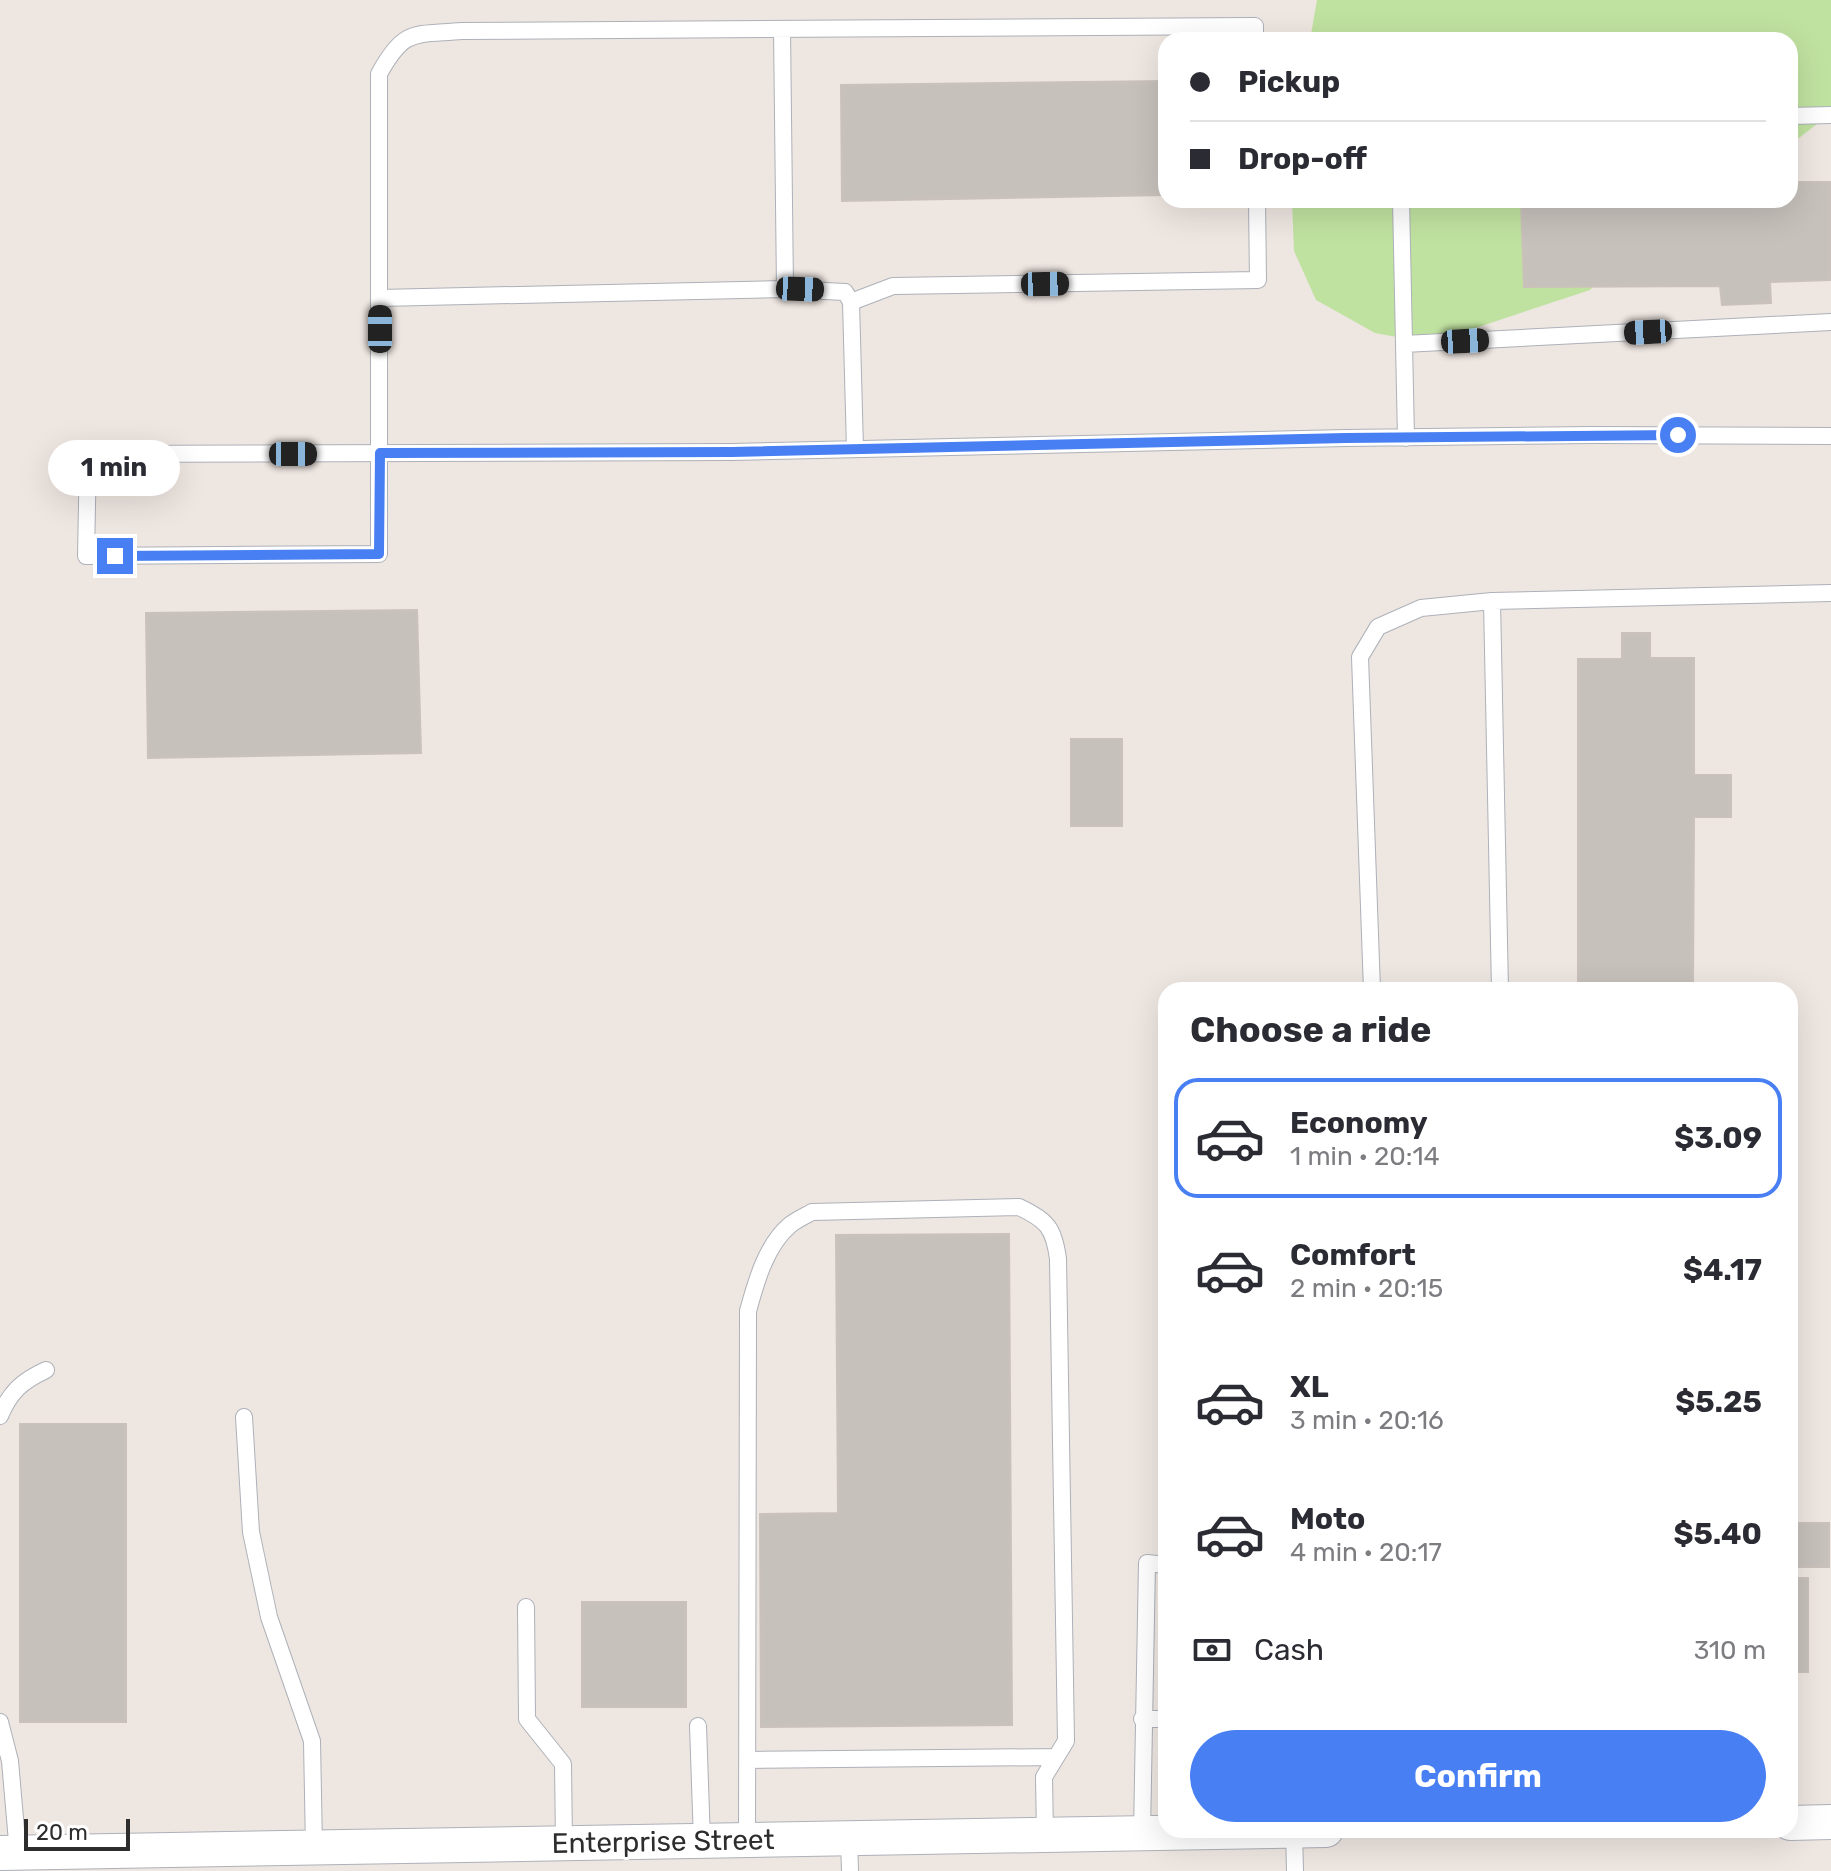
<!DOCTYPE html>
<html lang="en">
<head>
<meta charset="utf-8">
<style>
	:root { --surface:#fff; --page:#f2f2f3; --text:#2b2b33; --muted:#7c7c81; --line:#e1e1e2; --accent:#4880f3 }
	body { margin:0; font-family:Rubik,sans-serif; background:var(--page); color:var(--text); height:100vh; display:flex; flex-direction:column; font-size:30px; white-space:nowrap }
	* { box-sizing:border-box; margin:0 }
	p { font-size:26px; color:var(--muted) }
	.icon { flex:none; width:44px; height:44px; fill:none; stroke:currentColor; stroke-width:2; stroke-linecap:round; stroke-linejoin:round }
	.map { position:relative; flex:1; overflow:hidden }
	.panel { position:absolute; left:1158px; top:982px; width:640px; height:856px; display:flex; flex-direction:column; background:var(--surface); border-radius:24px; box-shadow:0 8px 32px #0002 }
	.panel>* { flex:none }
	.guide { position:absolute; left:1158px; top:32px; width:640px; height:176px; border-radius:24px; box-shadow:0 8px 32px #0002; display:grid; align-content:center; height:176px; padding:0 32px; background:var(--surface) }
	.scale { position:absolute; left:24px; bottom:20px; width:106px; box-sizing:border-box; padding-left:8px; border:4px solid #2d2d2d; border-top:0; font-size:22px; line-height:28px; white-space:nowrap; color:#2d2d2d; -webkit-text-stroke:6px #fff; paint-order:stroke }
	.end { position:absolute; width:36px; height:36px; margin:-18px; border:10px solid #4880f3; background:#fff; box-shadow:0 0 0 4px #fff }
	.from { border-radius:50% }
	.bubble { position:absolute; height:56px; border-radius:28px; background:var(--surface); box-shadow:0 8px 32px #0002; font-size:26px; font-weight:700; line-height:56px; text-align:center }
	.car { position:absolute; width:24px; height:48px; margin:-24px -12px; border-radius:10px; box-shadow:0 0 6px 2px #0007; background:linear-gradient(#222 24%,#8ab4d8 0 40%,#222 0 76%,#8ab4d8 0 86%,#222 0) }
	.guide b { display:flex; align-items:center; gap:28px; height:76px; font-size:30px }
	.guide b+b { border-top:2px solid var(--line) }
	.guide i { width:20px; height:20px; background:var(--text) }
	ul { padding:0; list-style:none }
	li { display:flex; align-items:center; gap:24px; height:120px; margin:0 16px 12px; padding:0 16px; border:4px solid transparent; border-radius:24px }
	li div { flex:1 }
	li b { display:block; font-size:30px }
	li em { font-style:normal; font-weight:700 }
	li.active { border-color:var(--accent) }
	li>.icon { width:72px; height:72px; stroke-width:1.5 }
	h2 { padding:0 32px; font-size:36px; line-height:96px }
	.pay { display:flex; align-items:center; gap:20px; height:88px; padding:0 32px; font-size:30px }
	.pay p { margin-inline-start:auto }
	.primary-button { display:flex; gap:16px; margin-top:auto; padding:16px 32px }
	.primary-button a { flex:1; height:92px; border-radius:48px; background:var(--accent); color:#fff; font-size:32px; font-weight:700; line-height:92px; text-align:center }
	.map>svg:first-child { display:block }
</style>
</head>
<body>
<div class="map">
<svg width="1831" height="1871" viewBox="0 0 1831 1871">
	<rect width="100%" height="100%" fill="#eee6e1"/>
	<path fill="#c0e2a0" d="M1317 0H1831V113L1790 145V40H1310Z
		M1292 200H1680L1590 290 1430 343 1375 333 1316 300 1294 251Z"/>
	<path fill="#c7c1bc" stroke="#cac2ba" stroke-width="2" d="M1166 81V195L842 201 841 85Z
		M1790 182H1831V280L1770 282 1771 303 1722 305 1720 286 1524 287 1521 200H1790Z
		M417 610 421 753 148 758 146 613Z
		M1622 633H1650V658H1694V775H1731V817H1694L1693 986H1578V659H1622Z
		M1071 739H1122V826H1071Z
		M1009 1234 1012 1725 761 1727 760 1514 838 1513 836 1235Z
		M20 1424H126V1722H20Z
		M1790 1523H1829V1567H1790Z
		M1790 1578H1808V1672H1790Z
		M582 1602H686V1707H582Z"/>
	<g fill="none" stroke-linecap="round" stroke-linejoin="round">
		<defs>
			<path id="lane" d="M782 29 785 289
				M1255 40V26L462 31C414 35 404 28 379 74V554L86 556 88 454 732 452 1346 438 1594 435 1831 436
				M1790 116 1831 115
				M1401 200 1406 438
				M380 298 785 289 845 292 851 302 855 449
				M851 302 893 286 1258 280 1257 200
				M1404 344 1831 322
				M1492 601 1500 990
				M1372 990 1360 657 1378 627 1421 608 1492 601 1831 593
				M0 1416C10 1392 22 1381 46 1370
				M244 1417 251 1532 269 1617 312 1741 314 1848
				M526 1607 527 1719 563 1764 564 1843
				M1142 1719H1166
				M0 1722 10 1761 18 1853
				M698 1726 702 1841
				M748 1760 1056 1757
				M1294 1831 1295 1871
				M1142 1833 1147 1563 1166 1565
				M849 1838 850 1871
				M747 1840 748 1311C756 1282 766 1245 790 1225 796 1220 805 1216 812 1212L1019 1207C1047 1220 1054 1228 1058 1259L1066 1741 1044 1777 1045 1835"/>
			<path id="street" d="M1790 1823 1831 1822
				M0 1853 1326 1830"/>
		</defs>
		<use href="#lane" stroke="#adb1b9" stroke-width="18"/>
		<use href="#street" stroke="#adb1b9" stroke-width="36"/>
		<use href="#lane" stroke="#fff" stroke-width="16"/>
		<use href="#street" stroke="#fff" stroke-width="34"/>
	</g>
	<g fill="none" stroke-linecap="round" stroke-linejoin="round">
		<path stroke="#4880f3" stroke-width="10" d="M115 556 379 554 380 453 732 452 1346 438 1678 435"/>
	</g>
	<g text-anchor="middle" stroke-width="6" stroke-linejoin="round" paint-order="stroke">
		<g font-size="28" fill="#2d2d2d" stroke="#fff">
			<text transform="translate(663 1841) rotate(-1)" y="10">Enterprise Street</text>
		</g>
	</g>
</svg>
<div class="scale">20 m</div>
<i class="end from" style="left:1678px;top:435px"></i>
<i class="end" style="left:115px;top:556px"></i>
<div class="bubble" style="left:48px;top:440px;width:132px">1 min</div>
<i class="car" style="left:1045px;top:284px;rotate:89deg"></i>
<i class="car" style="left:800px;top:289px;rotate:92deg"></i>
<i class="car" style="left:380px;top:329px;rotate:0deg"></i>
<i class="car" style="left:1648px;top:332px;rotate:267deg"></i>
<i class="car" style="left:1465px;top:341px;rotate:87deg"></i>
<i class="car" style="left:293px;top:454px;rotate:90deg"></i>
<div class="guide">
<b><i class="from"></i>Pickup</b>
<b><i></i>Drop-off</b>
</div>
<section class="panel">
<h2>Choose a ride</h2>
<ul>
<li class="active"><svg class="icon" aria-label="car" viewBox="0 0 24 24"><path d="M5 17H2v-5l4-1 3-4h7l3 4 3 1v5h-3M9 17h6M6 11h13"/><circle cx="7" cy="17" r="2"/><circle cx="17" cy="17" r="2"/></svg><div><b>Economy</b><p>1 min · 20:14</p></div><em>$3.09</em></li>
<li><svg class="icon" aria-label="car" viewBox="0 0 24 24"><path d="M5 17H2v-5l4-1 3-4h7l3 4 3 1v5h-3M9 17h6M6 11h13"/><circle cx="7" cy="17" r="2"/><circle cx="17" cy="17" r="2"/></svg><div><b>Comfort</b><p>2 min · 20:15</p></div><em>$4.17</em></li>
<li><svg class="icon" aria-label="car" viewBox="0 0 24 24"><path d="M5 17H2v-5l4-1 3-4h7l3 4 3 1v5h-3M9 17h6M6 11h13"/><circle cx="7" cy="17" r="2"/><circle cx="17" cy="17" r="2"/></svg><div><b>XL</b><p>3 min · 20:16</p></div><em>$5.25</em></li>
<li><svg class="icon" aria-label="car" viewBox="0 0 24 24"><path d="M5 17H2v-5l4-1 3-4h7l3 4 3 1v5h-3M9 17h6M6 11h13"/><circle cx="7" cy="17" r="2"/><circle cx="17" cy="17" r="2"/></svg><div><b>Moto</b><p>4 min · 20:17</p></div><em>$5.40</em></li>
</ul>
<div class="pay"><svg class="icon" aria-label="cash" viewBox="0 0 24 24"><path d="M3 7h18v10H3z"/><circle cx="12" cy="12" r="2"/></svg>Cash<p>310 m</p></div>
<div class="primary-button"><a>Confirm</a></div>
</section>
</div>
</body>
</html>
